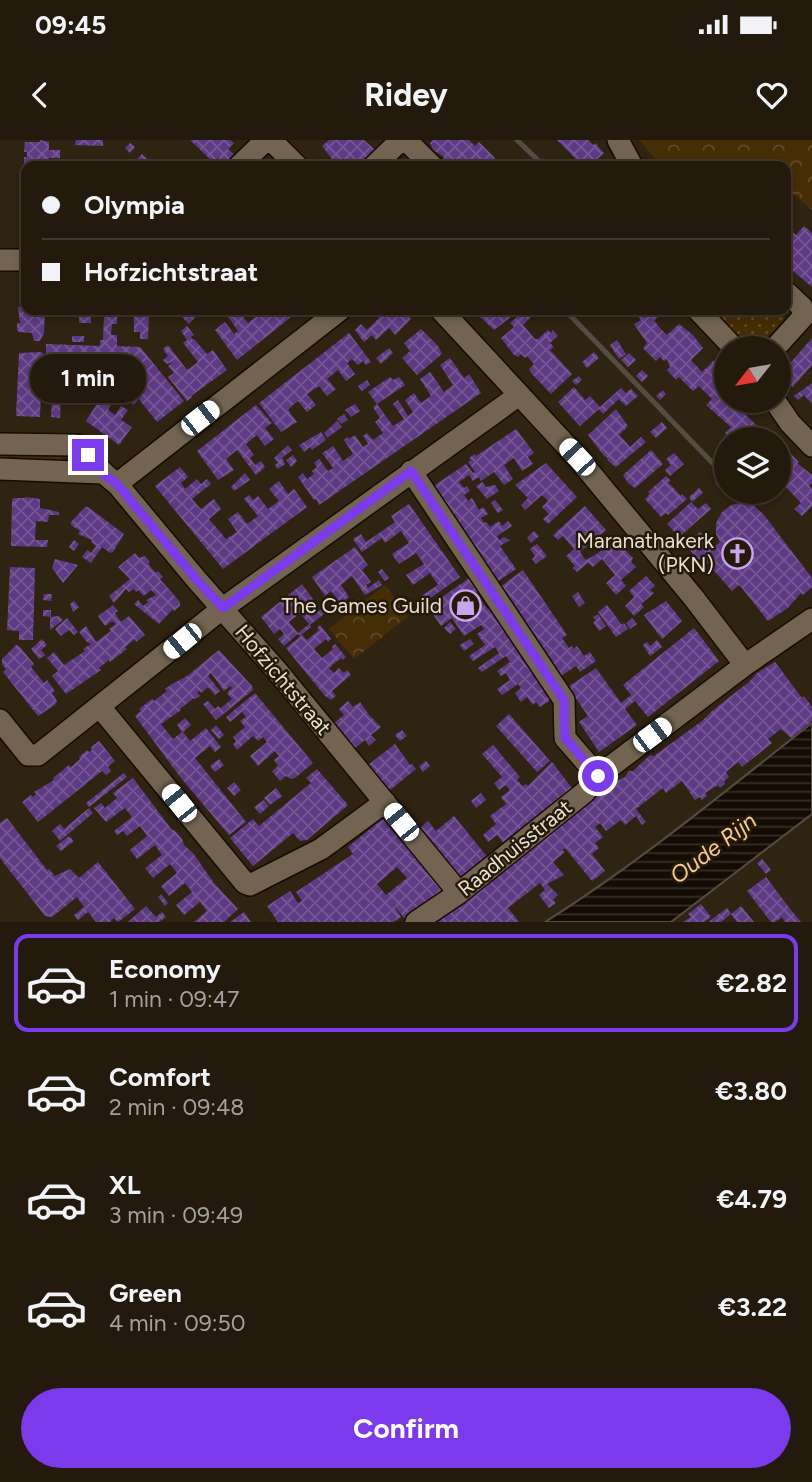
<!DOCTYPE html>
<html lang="en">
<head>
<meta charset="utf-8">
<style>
	:root { --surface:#231a0d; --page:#2f271b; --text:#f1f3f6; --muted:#a3a19d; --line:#40382e; --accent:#7c3aed }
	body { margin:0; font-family:Figtree,sans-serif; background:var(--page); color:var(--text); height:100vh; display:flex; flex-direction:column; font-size:26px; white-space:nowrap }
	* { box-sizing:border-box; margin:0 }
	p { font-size:23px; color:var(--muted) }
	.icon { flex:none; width:38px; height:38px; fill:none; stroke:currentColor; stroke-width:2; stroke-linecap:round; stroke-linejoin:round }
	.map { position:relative; height:782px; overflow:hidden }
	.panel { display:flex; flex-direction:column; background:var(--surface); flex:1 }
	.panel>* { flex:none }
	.guide { position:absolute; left:21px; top:21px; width:770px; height:154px; border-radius:14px; box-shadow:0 4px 10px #0003,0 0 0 2px var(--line); display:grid; align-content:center; height:154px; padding:0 21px; background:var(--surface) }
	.needle { width:46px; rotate:239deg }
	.controls { position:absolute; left:714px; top:196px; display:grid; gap:14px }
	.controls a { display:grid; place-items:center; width:77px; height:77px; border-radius:50%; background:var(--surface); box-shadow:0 4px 10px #0003,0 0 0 2px var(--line); font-size:35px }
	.end { position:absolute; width:32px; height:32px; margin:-16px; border:9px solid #7c3aed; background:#fff; box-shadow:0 0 0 4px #fff }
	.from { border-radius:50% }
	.bubble { position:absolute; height:49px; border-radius:24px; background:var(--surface); box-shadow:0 4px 10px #0003,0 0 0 2px var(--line); font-size:23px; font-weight:700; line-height:49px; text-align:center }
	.car { position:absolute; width:21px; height:42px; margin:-21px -10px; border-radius:9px; box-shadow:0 0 5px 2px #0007; background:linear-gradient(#fff 24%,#345 0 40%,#fff 0 76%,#345 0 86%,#fff 0) }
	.guide b { display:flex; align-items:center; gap:24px; height:66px; font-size:26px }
	.guide b+b { border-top:2px solid var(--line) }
	.guide i { width:18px; height:18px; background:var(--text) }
	ul { padding:12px 0 0; list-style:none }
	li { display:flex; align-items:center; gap:21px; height:98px; margin:0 14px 10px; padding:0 7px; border:4px solid transparent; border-radius:14px }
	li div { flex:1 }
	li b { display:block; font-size:26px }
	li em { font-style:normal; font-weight:700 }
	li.current { border-color:var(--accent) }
	li>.icon { width:63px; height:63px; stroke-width:1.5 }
	.button { display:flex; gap:14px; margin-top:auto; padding:14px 21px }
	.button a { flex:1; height:80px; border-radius:42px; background:var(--accent); color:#fff; font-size:28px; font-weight:700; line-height:80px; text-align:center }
	.status { display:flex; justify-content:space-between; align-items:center; height:49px; padding:0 35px; background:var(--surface); direction:ltr }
	.status svg { height:19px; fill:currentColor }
	header { display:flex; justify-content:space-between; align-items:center; height:91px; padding:0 21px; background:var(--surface); font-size:32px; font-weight:700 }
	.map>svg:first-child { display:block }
</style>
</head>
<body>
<div class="status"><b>09:45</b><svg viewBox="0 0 49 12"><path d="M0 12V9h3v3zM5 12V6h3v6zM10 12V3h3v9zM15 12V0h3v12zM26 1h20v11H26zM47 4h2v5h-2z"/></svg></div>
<header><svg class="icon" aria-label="back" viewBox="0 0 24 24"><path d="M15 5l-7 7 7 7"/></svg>Ridey<svg class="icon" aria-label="heart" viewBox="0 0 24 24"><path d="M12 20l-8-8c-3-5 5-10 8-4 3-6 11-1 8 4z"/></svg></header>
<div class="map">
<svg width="812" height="782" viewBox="0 0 812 782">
	<defs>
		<pattern id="park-crowns" width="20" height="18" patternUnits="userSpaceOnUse" patternTransform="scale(1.75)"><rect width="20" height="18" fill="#452d05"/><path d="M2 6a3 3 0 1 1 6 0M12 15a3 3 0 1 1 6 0" fill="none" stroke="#604b29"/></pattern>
		<pattern id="garden-dots" width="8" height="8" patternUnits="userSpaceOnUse" patternTransform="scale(1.75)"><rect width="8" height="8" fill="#452d05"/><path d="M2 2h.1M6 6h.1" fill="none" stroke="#604b29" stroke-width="1.8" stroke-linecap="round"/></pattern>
		<pattern id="water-rules" width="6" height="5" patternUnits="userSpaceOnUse" patternTransform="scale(1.75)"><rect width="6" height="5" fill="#140c03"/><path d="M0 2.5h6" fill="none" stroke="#362f27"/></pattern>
		<pattern id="building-cross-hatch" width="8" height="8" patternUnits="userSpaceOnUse" patternTransform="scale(1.75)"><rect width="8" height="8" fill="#5f3a84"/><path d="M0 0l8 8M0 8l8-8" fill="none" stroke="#765694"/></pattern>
	</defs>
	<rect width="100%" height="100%" fill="#2f2311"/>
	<path fill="#452d05" d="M0 311 62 314 61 328 0 325Z"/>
	<path fill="url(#park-crowns)" d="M639 0H812V70L786 48V26H760L755 22 750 26H661Z
		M385 445 408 477 354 519 329 489Z"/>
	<path fill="url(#garden-dots)" d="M712 170H776L785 179 757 208H752Z"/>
	<path fill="url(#water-rules)" stroke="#544b42" stroke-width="2" d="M812 583V674L671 782H545C639 723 725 651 812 583Z"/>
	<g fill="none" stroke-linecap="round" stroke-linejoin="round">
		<path stroke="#544b42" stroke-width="5" d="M517 0 544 26
			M565 170 726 337"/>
	</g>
	<path fill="url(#building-cross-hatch)" fill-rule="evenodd" d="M40 0 49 2V10H60V18H49L48 26 24 27V17H27V12H24L25 2H40Z
		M76 0H103V6L75 5Z
		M190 0H230L234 3 228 9 234 14 224 24 218 18 214 23Z
		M329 0H364L375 10 359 26 352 19 345 26H342L332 19 322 6Z
		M433 0H469L475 6 479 2 495 18 491 22 495 26H469L463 20 457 26 448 25 443 20 444 17 433 10 430 3Z
		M557 0H588L593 5 595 3 604 13 590 26H583Z
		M130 3 135 7 130 13 125 8Z
		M142 14 153 24 151 26H131Z
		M179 19 186 26H172Z
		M23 39H26V60H22Z
		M22 72H26V83H21Z
		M804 86 812 93V147L786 125V87L796 95Z
		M21 87H26V98H21Z
		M21 144 26 145V170H45L44 193 40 201H34L32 193 19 192 17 190V183H20L18 167H21Z
		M79 170H118L117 184H112L111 195H117V206L140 207 184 261 157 282 115 229 102 239 91 261 83 257H64L65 231H59V237L50 236 51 230H42L40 277 16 276 19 213 40 212 43 213V221L47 224 66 225V215L46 214V204L100 206V200H103L104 175H91V183H79Z
		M134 170H149L148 199H140V192H134Z
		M179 170H199L201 171 189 184 180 175Z
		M230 170 234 175 239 172 248 183 257 176 253 170H300L237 220 215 190 225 182 234 194 238 191 225 172Z
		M373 170H402L411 179 395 195 389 188 376 200 372 195 364 202 355 190 361 184 367 190 379 178 372 171Z
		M476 170H520L494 190 476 173Z
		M525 170H530L534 174 523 185 535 199H538L548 190 551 193 553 190 558 196 550 203 554 207 550 210 572 234 551 254 531 233 529 229 534 224 527 216 525 218 521 214 518 217 514 215 501 198 514 187 510 183Z
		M634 170H669L654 180 660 188 667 195 679 184 693 195 703 208 691 220 702 232 714 220 726 230V261L733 262 770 299H731L725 293 731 287 706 265 712 259 699 246 693 251 679 237 676 240 667 230 670 227 667 219 664 221 660 217 656 221 643 208 647 203 634 184 641 180Z
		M187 186 194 195 191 197 193 200 194 199 207 214 213 210 227 230 191 256 192 257 187 261 168 237 174 233 168 226 173 222 167 224 163 220 168 216 163 209 168 205 187 230 198 222 183 203 187 200 181 191Z
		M421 189 438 206 442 214 417 235 402 218 410 211 404 203Z
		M349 193 371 222 366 225 363 221 358 225 352 219 347 223 355 234 346 241 338 230 327 239 336 249 327 256 319 246 307 254 316 265 307 272 298 261 293 265 288 270 297 282 281 292 259 263Z
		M72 196H84V202H72Z
		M812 198V225L793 247 779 236Z
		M617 200 626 214 619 219 610 205Z
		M389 208 393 213 381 224 376 218Z
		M594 212 599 218 587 228 582 222Z
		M629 213 636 220 628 227 621 220Z
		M450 218 464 238 469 234 481 253 319 365 316 359 314 360 298 337 303 333 307 339 314 334 312 331 317 327 314 323 319 319 328 331 333 328 322 313 333 306 343 321 353 314 344 300 348 297 349 299 355 295 363 307 368 304 363 296 367 293 373 300 383 293 375 282 380 278 373 267 377 264 368 252 390 237 393 240 399 237 405 245 377 264 393 286 404 279 393 264 398 260 408 276 413 272 405 260 414 253 421 263 431 256 420 239 430 232 444 252 453 245 440 225Z
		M642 230 648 236 642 242 636 236Z
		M579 236 582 240 576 245 572 241Z
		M367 240 370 245 362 251 358 246Z
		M812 243V264L804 255 798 260 794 256Z
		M574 247 585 260 590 256 600 267 621 248 626 253 631 249 638 256 626 266 619 259 603 274 599 269 580 286 558 262Z
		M663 250 666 254 660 260 656 256Z
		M131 251 138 260 133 265 126 255Z
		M52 256H61L60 278 51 277Z
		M101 257 111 264 108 270 115 275 121 266 128 270 121 280 132 287 119 305 86 281Z
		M355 264 360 271 351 277 345 270Z
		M256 265 272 283 265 288 274 299 265 306 257 295 246 304 254 315 250 318 255 325 261 321 265 327 256 335 237 310 226 319 234 330 218 340 197 311Z
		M616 269 628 286 619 295 625 301 630 307 641 297 646 302 616 327 608 321 607 317 604 316 588 295Z
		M344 274 348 280 341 284 337 279Z
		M337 281 342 287 327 298 324 293Z
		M662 282 667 288 656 298 650 292Z
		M516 289 534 313 528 317 533 324 522 331 514 318 504 325 513 339 504 345 494 332 481 341 479 337 473 341 469 335 459 342 464 348 467 346 470 351 464 355 468 361 472 358 479 370 483 367 488 374 481 378 484 383 486 382 490 387 499 381 502 386 508 381 512 386 497 396 499 400 504 397 510 400 500 406 516 429 497 442 432 347 466 324 473 333 475 332 468 322 471 320 469 318 475 314 476 316Z
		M321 292 326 300 312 310 310 307 304 312 299 305Z
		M288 305 292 310 282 318 285 324 278 329 275 325 278 323 274 318Z
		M651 310 663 324 635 348 628 343 623 335Z
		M674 313 684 324 670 336 665 330 671 325 666 319Z
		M779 314 784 320 791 314 799 322 797 323 812 335V343L809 346 812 349V366L802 376 794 369 801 363 779 340Z
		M293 315 297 321 291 327 286 320Z
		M546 323 577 357 548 384 543 379 549 374 542 367 548 361 542 355 525 370 521 365 528 358 515 345Z
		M180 327 188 337 181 343 185 349 197 339 201 344 207 339 211 344 192 359 201 369 214 359 221 369 209 379 226 399 237 392 228 379 238 372 247 384 258 376 244 359 249 355 253 360 258 356 268 369 279 361 269 349 279 341 288 354 294 349 307 367 223 429 155 346Z
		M245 333 250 340 234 351 231 347Z
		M666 336 671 341 668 342 681 356 682 354 687 359 668 375 666 373 661 377 645 359 650 354 648 352Z
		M721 337 726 342V352H730L726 355 715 343Z
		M482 342 486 347 495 345 499 351 487 359 476 346Z
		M699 348 703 353 692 362 689 357Z
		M732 352H740L764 375 812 438V447L803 455 801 453 788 468 768 481 741 447 739 445 732 451 702 417 699 420 685 405 700 392 713 408 720 402 716 394V383L722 372 731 365 740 363Z
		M25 357 40 359V368L59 372V375H49L48 382 36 381 35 400H48L47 407 11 406 12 362 13 358H25Z
		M495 360 503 370 498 373 491 363Z
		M691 362 698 369 706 363 711 369 679 397 667 384Z
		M409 364 460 437 425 462 421 456 438 445 430 433 413 445 406 435 424 424 416 413 399 424 395 419 392 414 409 403 401 391 385 403 382 398 362 412 353 399 361 394 366 402 395 382 391 376Z
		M585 366 606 390 580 412 584 418 586 420 597 414 612 400 624 409 633 418 631 422 636 427 621 440 626 446 616 455 606 443 615 435 602 419 593 427 588 423 577 432 572 428 575 426 566 416 574 409 563 396 558 400 553 395Z
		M85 367H88L124 394 113 412 110 413 102 407 91 423 82 417 87 410 91 413 96 406 91 402 92 400 78 394 80 391 71 385V382Z
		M534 391 539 396 531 403 527 398Z
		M74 400 79 404 74 411 69 407Z
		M537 404 547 416 536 424 532 419 535 416 530 409Z
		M355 407 368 425 362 430 371 442 366 445 368 448 379 440 382 445 365 455 352 436 341 445 349 457 345 460 349 467 360 459 364 465 354 473 351 470 347 473 331 451 325 456 312 437Z
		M135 413 139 418 145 416 150 422 148 424 156 433 158 431 163 437 160 439 180 462V466L174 471 173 469 159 484 134 464 138 460 143 466 148 462 146 460 156 455 151 450 144 456 138 450 136 452 134 449 129 452 126 449 114 463 109 456 130 439 118 427Z
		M55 419 78 425 63 443 52 428Z
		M10 427 35 428 33 500H19V491L7 490Z
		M382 429 389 438 385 441 378 432Z
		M523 430 567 495 562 498 569 508 572 506 573 509 577 506 584 516 590 512 596 521 580 532 576 526 561 536 500 447Z
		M472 436 482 449 476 453 487 469 493 465 551 551 549 561 540 567 536 562 533 565 527 557 521 562 515 553 521 548 518 544 502 555 497 549 510 540 506 533 501 536 497 531 510 522 506 516 482 532 478 528 499 513 495 507 473 521 469 516 485 505 477 494 484 489 481 485 464 496 452 478 441 486 428 467Z
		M646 436 655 446 650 450 654 453 641 464 644 467 634 476 625 466 634 457 629 451Z
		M302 444 315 462 310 466 316 473 321 469 325 473 310 485 311 487 306 491 300 496 298 494 284 506 278 499 284 494 280 489 274 494 261 477ZM300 473 309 484 298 493 289 482Z
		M578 452 585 463 579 467 572 456Z
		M44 454H52L51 461 43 460Z
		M74 461 79 467 73 472 70 464Z
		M666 461 682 481 662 499 644 475Z
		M113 465 118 471 115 473 121 482 129 476 145 495 136 502 135 499 125 507 127 509 110 522 109 520 99 528 101 530 66 554 52 536 58 531 47 518 54 512 64 525 85 511 83 509 91 504 87 502 79 492 86 486 96 502 111 491 109 489 116 484 112 481 105 486 98 476Z
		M607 465 622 485 624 483 628 489 616 497 598 472Z
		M43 470H51V477L43 476Z
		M598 474 606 486 599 491 593 482 596 481 593 477Z
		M59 476 63 480 50 490V477Z
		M67 478 78 492 74 495 69 490 61 496 55 489Z
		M632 478 637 484 630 489 626 483Z
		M450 482 456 489 450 494 444 488Z
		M320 485 331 499 328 502 326 499 314 509 322 518 333 509 332 507 335 504 346 517 343 520 341 518 329 528 334 533 339 528 344 533 347 530 351 535 332 551 336 556 331 560 325 556 286 508 302 495 307 500 319 490 317 488Z
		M694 488 719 521 648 577 635 561 625 569 637 585 599 612 579 582 588 576 568 547 596 528 621 563 631 555 623 545Z
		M42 499 47 505 41 510 45 515 39 519 31 509Z
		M470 499 474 504 464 511 460 505Z
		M657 500 662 507 650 516 643 505 647 502 650 506Z
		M16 505 19 506 34 524 31 527 44 543 47 540 55 551 52 553 57 561 56 564 38 576 3 532 6 529 2 524V519Z
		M219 510 252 546 253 550 216 580 203 564 208 561 215 569 218 566 221 568 232 559 227 553 232 548 230 546 224 551 211 533 208 536 220 551 215 555 208 547 201 553 200 551 197 552 200 556 195 559 194 558 180 569 181 570 161 584 173 599 182 592 177 585 185 578 191 585 183 592 190 601 206 588 221 607 215 612 210 606 195 618 246 682 229 695 181 638 135 576 141 571 139 569 152 559 154 561 167 551 165 549 172 544 187 536Z
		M775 522 802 558 804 556 812 567V581L791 598 781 589 768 599 772 603 742 627 738 622 726 632 729 637 724 641 725 644 720 648 718 645 705 653 707 656 702 660 700 657 695 660 682 641 666 653 663 648 636 669 646 682 642 685 636 676 625 685 621 680 606 691 600 683 595 687 603 697 595 703 599 708 592 714 605 731 592 741 565 708 562 710 565 712 553 722 564 735 547 744 558 755 553 760 556 763 549 768 539 755 545 750 540 743 508 768 519 782H433L464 763 533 706 595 659 596 656 603 653 610 648V645L625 637 629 631H633L650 615 654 616 702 581 712 571 749 542 757 533Z
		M255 553 313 623 295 638 291 639 286 636 280 641 272 631 278 626 274 620 279 616 275 611 258 626 250 616 267 602 263 597 258 601 253 596 237 610 233 604 236 601 233 597 245 587 240 581 246 577 242 572 230 582 226 577Z
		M348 561 353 567 360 562 369 575 381 587 371 595 376 600 369 606 365 600 354 609 334 583 344 575 339 569Z
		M509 574 550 621 537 632 496 586Z
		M216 585 224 595 219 599 211 590Z
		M402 590 407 596 400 601 395 595Z
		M99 601 115 621 108 627 111 631 106 635 102 631 38 682 22 662 31 655 33 657 36 654 34 652 54 640 53 638 69 625 71 627 80 619 79 617 87 610 89 612 92 610 91 607Z
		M395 604 410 625 412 624 416 629 389 651 368 625Z
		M493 605 520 637 517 640 523 646 526 644 528 646 552 622 575 652 506 706 497 695 488 702 483 695 496 684 490 676 506 664 501 657 510 650 506 645 499 650 494 643 502 637 482 614Z
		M219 619 224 625 215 632 210 626Z
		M426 621 430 626 423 632 419 626Z
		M317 629 348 665 307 700 300 701 293 693 253 726 230 698 253 679 259 686 311 643 306 638Z
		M124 633 127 637 89 667 86 663Z
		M133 638 172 690H174L182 699 184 705 193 713 214 743 238 769 224 782H194L207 771 200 762 184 775 176 765 192 752 189 748 185 743 169 756 161 746 177 733 170 724 153 738 145 728 162 715 155 705 137 719 130 710 147 696 140 686 127 696 123 691 117 695 114 691 132 677 128 672 125 668 106 682 94 668 101 663 105 668 117 658 113 653Z
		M234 642 241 650 234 656 227 648Z
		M276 648 282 656 270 665 264 658Z
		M481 653 486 660 476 668 471 661Z
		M264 660 269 666 260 674 254 667Z
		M89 668 93 673 60 701 52 691 60 684 64 689Z
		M386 676 447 749 428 764 426 762 405 779 393 764 401 777 393 782H278L267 766 290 751 298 763 302 761 296 752 353 714 348 707ZM397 727 407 738 386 755 377 744Z
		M454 676 489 719 462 740 420 688 428 681 436 691Z
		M7 678 47 730 49 729 55 736 70 729 79 738 98 722 135 769 118 782 114 778 110 782H96L88 772 78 780 74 775 84 767 77 757 52 777 45 776 0 718V683Z
		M69 696 74 701 61 711 56 706Z
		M762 719 771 730 766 734 757 723Z
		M766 737 791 770 801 782H785L782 777 775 782H771L747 751Z
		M161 754 168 763 165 766 158 757Z
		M701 764 711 777 704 782H683L691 777 688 774Z
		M146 766 156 777 162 772 166 777 159 782H128Z
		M741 766 754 782H737L731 774Z
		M727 768 731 774 721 782H708Z
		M244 772 251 782H230Z"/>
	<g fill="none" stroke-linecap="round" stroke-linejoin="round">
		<defs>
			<path id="minor" d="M271 0 297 26
				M406 0 432 26
				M618 0 632 26
				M239 26 266 0
				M374 26 401 0
				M0 120H26
				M441 170 577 317 693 457 745 525
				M698 170 734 208
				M775 208 803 177 802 167 786 152
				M775 261 790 283 812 306
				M0 304 76 305C91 318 101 333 117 344L196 439 278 532 459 753
				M0 329 102 333
				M411 331 564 560 565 598 598 636
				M117 344 340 170
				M100 567 245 743 250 745 321 709 385 662
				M0 580 28 615H38L223 468 519 255
				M416 782 459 753 585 652 598 636 745 525 812 479"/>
		</defs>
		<use href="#minor" stroke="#170c00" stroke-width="24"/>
		<use href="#minor" stroke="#726450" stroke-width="21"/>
	</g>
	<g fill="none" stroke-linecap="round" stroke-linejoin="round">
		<path stroke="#7c3aed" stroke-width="9" d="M88 315 102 333 117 344 196 439 223 468 411 331 564 560 565 598 598 636"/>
	</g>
	<defs>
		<symbol id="church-ring" viewBox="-11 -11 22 22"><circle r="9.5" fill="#251907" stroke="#c7a6ef" stroke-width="1.5"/><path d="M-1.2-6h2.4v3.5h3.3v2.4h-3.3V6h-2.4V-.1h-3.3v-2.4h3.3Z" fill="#c7a6ef"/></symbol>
		<symbol id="shop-ring" viewBox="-11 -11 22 22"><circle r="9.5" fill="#251907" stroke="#c7a6ef" stroke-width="1.5"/><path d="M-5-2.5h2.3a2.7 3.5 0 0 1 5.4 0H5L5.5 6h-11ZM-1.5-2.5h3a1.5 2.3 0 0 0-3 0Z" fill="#c7a6ef"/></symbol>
	</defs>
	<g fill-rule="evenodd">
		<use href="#church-ring" x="720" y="396" width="35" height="35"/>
		<use href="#shop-ring" x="448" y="448" width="35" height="35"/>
	</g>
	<g text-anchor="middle" stroke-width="5" stroke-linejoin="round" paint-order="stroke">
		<g font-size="21" fill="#e8dfd4" stroke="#251907" text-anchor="end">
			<text x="714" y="408">Maranathakerk<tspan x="714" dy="24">(PKN)</tspan></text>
			<text x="442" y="473">The Games Guild</text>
		</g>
		<g font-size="21" fill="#e8dfd4" stroke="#251907">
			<text transform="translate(283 540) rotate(50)" y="7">Hofzichtstraat</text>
			<text transform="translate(515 708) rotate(-39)" y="7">Raadhuisstraat</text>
		</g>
		<g font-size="23" font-style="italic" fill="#f6cb8e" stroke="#251907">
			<text transform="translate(713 708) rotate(-37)" y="8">Oude Rijn</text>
		</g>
	</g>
</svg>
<div class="controls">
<a><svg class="needle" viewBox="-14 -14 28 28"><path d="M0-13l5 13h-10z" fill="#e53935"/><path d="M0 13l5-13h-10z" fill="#a3a19d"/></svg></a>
<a><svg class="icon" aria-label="layers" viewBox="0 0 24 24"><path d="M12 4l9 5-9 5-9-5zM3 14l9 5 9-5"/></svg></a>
</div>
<i class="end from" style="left:598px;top:636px"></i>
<i class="end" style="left:88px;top:315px"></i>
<div class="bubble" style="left:30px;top:214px;width:116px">1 min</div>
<i class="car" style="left:200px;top:278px;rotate:52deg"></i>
<i class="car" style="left:577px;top:317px;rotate:317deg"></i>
<i class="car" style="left:182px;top:501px;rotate:231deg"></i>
<i class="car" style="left:652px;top:595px;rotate:53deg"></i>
<i class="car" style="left:179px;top:663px;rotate:321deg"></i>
<i class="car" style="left:401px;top:682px;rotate:321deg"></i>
<div class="guide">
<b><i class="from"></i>Olympia</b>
<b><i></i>Hofzichtstraat</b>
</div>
</div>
<section class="panel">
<ul>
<li class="current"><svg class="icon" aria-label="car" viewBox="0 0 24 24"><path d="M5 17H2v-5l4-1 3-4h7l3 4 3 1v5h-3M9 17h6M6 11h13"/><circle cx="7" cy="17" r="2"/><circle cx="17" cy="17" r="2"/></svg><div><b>Economy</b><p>1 min · 09:47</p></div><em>€2.82</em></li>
<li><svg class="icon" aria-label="car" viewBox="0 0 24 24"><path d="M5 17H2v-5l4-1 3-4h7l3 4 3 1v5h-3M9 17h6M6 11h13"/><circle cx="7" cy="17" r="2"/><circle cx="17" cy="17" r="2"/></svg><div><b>Comfort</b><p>2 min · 09:48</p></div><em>€3.80</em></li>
<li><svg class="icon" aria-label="car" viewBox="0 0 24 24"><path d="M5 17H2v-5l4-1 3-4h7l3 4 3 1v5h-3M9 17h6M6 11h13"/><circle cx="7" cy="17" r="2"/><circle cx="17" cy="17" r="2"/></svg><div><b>XL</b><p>3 min · 09:49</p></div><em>€4.79</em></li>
<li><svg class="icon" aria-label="car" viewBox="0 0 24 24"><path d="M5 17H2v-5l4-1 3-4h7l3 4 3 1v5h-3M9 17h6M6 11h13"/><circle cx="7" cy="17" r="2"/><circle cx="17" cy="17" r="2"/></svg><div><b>Green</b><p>4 min · 09:50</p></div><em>€3.22</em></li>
</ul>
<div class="button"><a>Confirm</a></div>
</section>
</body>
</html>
